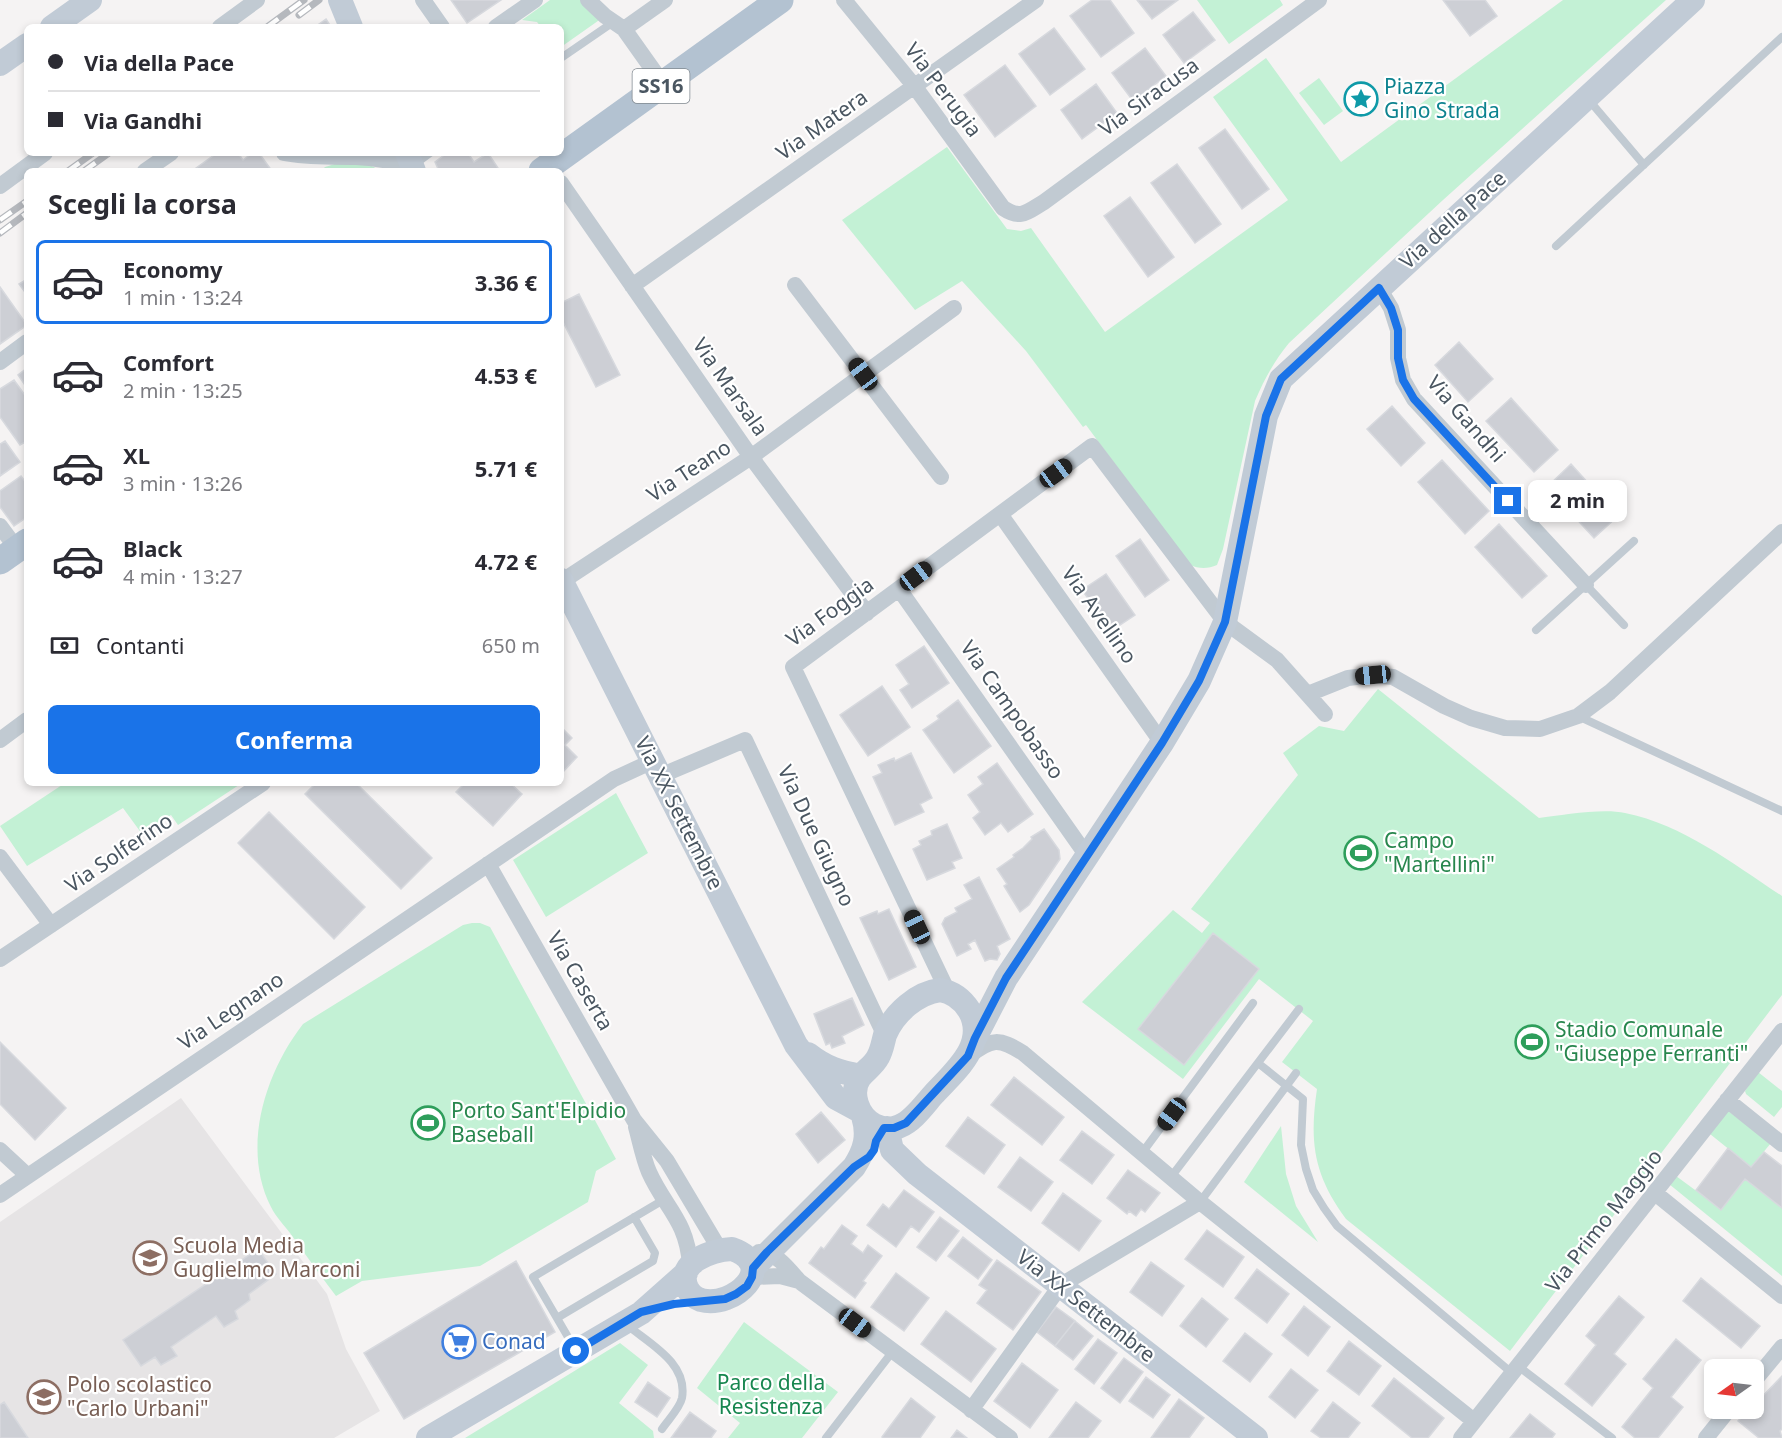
<!DOCTYPE html>
<html lang="it">
<head>
<meta charset="utf-8">
<style>
	:root { --surface:#fff; --page:#f2f2f3; --text:#2b2b33; --muted:#7c7c81; --line:#e1e1e2; --accent:#1a73e8 }
	body { margin:0; font-family:"Noto Sans",sans-serif; background:var(--page); color:var(--text); height:100vh; display:flex; flex-direction:column; font-size:22px; white-space:nowrap }
	* { box-sizing:border-box; margin:0 }
	p { font-size:20px; color:var(--muted) }
	.icon { flex:none; width:33px; height:33px; fill:none; stroke:currentColor; stroke-width:2; stroke-linecap:round; stroke-linejoin:round }
	.map { position:relative; flex:1; overflow:hidden }
	.details { position:absolute; left:24px; top:168px; width:540px; height:618px; display:flex; flex-direction:column; background:var(--surface); border-radius:9px; box-shadow:0 3px 9px #0003 }
	.details>* { flex:none }
	.guide { position:absolute; left:24px; top:24px; width:540px; height:132px; border-radius:9px; box-shadow:0 3px 9px #0003; display:grid; align-content:center; height:132px; padding:0 24px; background:var(--surface) }
	.needle { width:39px; rotate:256deg }
	.controls { position:absolute; left:1704px; top:1359px; display:grid; gap:12px }
	.controls a { display:grid; place-items:center; width:60px; height:60px; border-radius:9px; background:var(--surface); box-shadow:0 3px 9px #0003; font-size:30px }
	.end { position:absolute; width:27px; height:27px; margin:-14px; border:8px solid #1a73e8; background:#fff; box-shadow:0 0 0 3px #fff }
	.from { border-radius:50% }
	.bubble { position:absolute; height:42px; border-radius:9px; background:var(--surface); box-shadow:0 3px 9px #0003; font-size:20px; font-weight:700; line-height:42px; text-align:center }
	.car { position:absolute; width:18px; height:36px; margin:-18px -9px; border-radius:8px; box-shadow:0 0 4px 2px #0007; background:linear-gradient(#222 24%,#8ab4d8 0 40%,#222 0 76%,#8ab4d8 0 86%,#222 0) }
	.guide b { display:flex; align-items:center; gap:21px; height:57px; font-size:22px }
	.guide b+b { border-top:2px solid var(--line) }
	.guide i { width:15px; height:15px; background:var(--text) }
	ul { padding:0; list-style:none }
	li { display:flex; align-items:center; gap:18px; height:84px; margin:0 12px 9px; padding:0 12px; border:3px solid transparent; border-radius:9px }
	li div { flex:1 }
	li b { display:block; font-size:22px }
	li em { font-style:normal; font-weight:700 }
	li.current { border-color:var(--accent) }
	li>.icon { width:54px; height:54px; stroke-width:1.5 }
	h2 { padding:0 24px; font-size:27px; line-height:72px }
	.pay { display:flex; align-items:center; gap:15px; height:66px; padding:0 24px; font-size:22px }
	.pay p { margin-inline-start:auto }
	.cta { display:flex; gap:12px; margin-top:auto; padding:12px 24px }
	.cta a { flex:1; height:69px; border-radius:9px; background:var(--accent); color:#fff; font-size:24px; font-weight:700; line-height:69px; text-align:center }
	.map>svg:first-child { display:block }
</style>
</head>
<body>
<div class="map">
<svg width="1782" height="1438" viewBox="0 0 1782 1438">
	<rect width="100%" height="100%" fill="#f5f3f3"/>
	<path fill="#e6e4e5" d="M181 1098 327 1294 346 1349 380 1411 334 1438H0V1222Z"/>
	<path fill="#c3f1d5" d="M550 0H588L605 16 561 47V27H541L537 22 522 20Z
		M1197 0H1280L1283 5 1229 44Z
		M1563 0H1666L1443 200 1289 343C1274 361 1264 380 1255 401L1223 549 1217 565C1208 569 1199 569 1190 565L1086 425 1083 427 1026 351 962 281 915 310 842 220 947 147 1007 229 1021 231 1031 228 1105 332 1288 200 1213 97 1266 58 1341 162Z
		M1319 78 1343 111 1324 125 1299 93Z
		M335 164C349 164 368 160 379 171H321L325 167Z
		M1378 689 1539 818C1562 815 1603 808 1625 813 1684 825 1733 864 1782 896V995L1510 1351 1346 1219C1314 1175 1309 1143 1317 1089L1282 1062 1313 1021 1259 979 1183 1079 1082 1002 1173 910 1202 933 1210 923 1191 909 1298 775 1283 753 1319 726 1344 731Z
		M65 783H242L178 825 171 815 142 834 123 808 27 866 0 826Z
		M616 793 648 853 546 917 513 860Z
		M472 923H480L490 927 616 1159 596 1171 588 1202 480 1266 362 1281 336 1296C320 1275 305 1254 290 1233 284 1225 276 1217 271 1207 241 1148 265 1073 303 1024L463 925Z
		M1758 1072 1782 1091V1107L1774 1117 1746 1094 1745 1091Z
		M1728 1111 1771 1143 1751 1167 1710 1134Z
		M1281 1126 1286 1174 1296 1206 1318 1242 1244 1182Z
		M1676 1176 1721 1209 1745 1179 1782 1208V1276L1669 1184Z
		M744 1322 838 1392 802 1438H728L740 1423 697 1388Z
		M620 1343 648 1365 619 1403 653 1431 654 1438H465Z"/>
	<path fill="#cdcfd5" stroke="#d7d9de" stroke-width="1.5" d="M451 0H501L467 23Z
		M1092 0H1110L1134 33 1101 57 1070 16Z
		M1137 0H1178L1152 19Z
		M1443 0H1485L1497 16 1470 36Z
		M1193 12 1215 40 1184 63 1163 35Z
		M326 19 331 27H315Z
		M1054 28 1085 69 1050 95 1019 54Z
		M1145 48 1166 76 1133 101 1112 73Z
		M1005 65 1036 106 995 137 964 95Z
		M1096 84 1117 113 1082 139 1061 110Z
		M1225 129 1269 189 1242 209 1199 148Z
		M217 153H238L243 160 252 153H259L272 171H192Z
		M447 153H468L474 162 488 153 500 171H439L435 162Z
		M1177 164 1221 224 1195 243 1151 183Z
		M1130 197 1174 257 1148 277 1104 216Z
		M27 279V295L19 284Z
		M0 287 27 325 0 344Z
		M579 294 620 375 596 387 561 318V303Z
		M1459 342 1493 379 1468 402 1435 365Z
		M27 368V388L18 375Z
		M14 380 27 398V441L20 445 0 417V389Z
		M1511 398 1558 450 1534 472 1486 421Z
		M1392 406 1425 443 1401 466 1367 429Z
		M5 441 20 462 0 476V444Z
		M1442 460 1489 511 1465 534 1418 482Z
		M1571 464 1618 516 1594 538 1547 487Z
		M21 476 27 484V517L14 526 0 507V491Z
		M1499 524 1547 576 1522 598 1475 547Z
		M1140 539 1169 580 1145 597 1116 556Z
		M1106 574 1135 615 1111 631 1082 590Z
		M924 646 949 683 912 708 900 690 909 684 896 665Z
		M882 686 910 727 868 756 840 715Z
		M958 700 991 746 954 773 923 730 939 719 937 716Z
		M561 727 572 738 565 745 577 757 561 774Z
		M911 753 932 798 920 804 924 812 895 825 873 777 882 773 878 765 894 758 895 761Z
		M997 763 1033 814 1008 832 1001 823 985 835 973 818 980 812 968 795 983 784 978 777Z
		M316 783H356L432 858 401 889 305 794Z
		M465 783H510L522 794 493 826 456 792Z
		M269 812 365 907 334 939 238 843Z
		M947 824 962 858 952 862 955 868 927 880 913 849 921 845 919 841 932 835 931 831Z
		M1044 829 1059 850 1060 859 1029 905 1020 912 1004 886 1007 884 997 869 1014 857 1013 855 1023 848 1032 839 1031 837Z
		M979 877 1010 939 997 946 1000 954 997 960 990 959 985 961 975 940 968 944 971 949 957 956 942 924 945 918 957 912 955 908 972 899 964 885Z
		M889 909 916 967 889 980 860 918 877 911 878 914Z
		M1213 933 1259 969 1184 1065 1138 1029Z
		M852 998 864 1025 842 1036 845 1043 832 1048 830 1043 826 1045 814 1014Z
		M0 1042 66 1108 35 1140 0 1104Z
		M1014 1077 1064 1117 1042 1145 991 1105Z
		M821 1112 845 1140 818 1163 796 1134Z
		M968 1117 1005 1145 984 1174 946 1146Z
		M1082 1131 1114 1155 1092 1184 1060 1160Z
		M1728 1148 1751 1167 1764 1152 1782 1166V1208L1745 1179 1721 1210 1696 1190Z
		M1020 1157 1053 1182 1031 1211 998 1187Z
		M1128 1170 1160 1193 1145 1212 1141 1209 1136 1216 1129 1211 1127 1214 1107 1198Z
		M904 1190 934 1212 919 1232 911 1226 896 1247 867 1225 883 1204 889 1209Z
		M1063 1193 1101 1221 1079 1251 1042 1223Z
		M940 1217 959 1231 936 1261 917 1247Z
		M842 1225 857 1236 851 1244 863 1253 868 1245 882 1256 863 1281 866 1283 855 1298 809 1263 821 1247 824 1249Z
		M1207 1230 1244 1257 1223 1287 1185 1259Z
		M963 1237 992 1260 978 1279 948 1256Z
		M258 1249 276 1274 249 1294 250 1300 235 1311 238 1319 224 1327 216 1316 171 1347 177 1356 161 1365 155 1357 141 1366 123 1340Z
		M997 1260 1041 1292 1013 1330 977 1303 987 1290 979 1285Z
		M516 1261 555 1332 404 1419 364 1353Z
		M1151 1262 1184 1286 1162 1316 1130 1292Z
		M1257 1269 1289 1294 1267 1323 1235 1298Z
		M896 1273 929 1298 904 1331 871 1307Z
		M1701 1278 1760 1326 1741 1348 1683 1301Z
		M1619 1296 1644 1317 1614 1354 1626 1364 1592 1406 1565 1384 1596 1345 1586 1336Z
		M1202 1298 1228 1319 1206 1347 1180 1326Z
		M1304 1306 1330 1327 1308 1356 1282 1335Z
		M1056 1307 1075 1321 1055 1346 1037 1332Z
		M946 1311 996 1349 971 1382 921 1344Z
		M1075 1321 1093 1336 1073 1360 1055 1346Z
		M1245 1333 1272 1354 1250 1382 1223 1361Z
		M1098 1339 1117 1353 1094 1384 1075 1369Z
		M1676 1339 1701 1360 1671 1397 1683 1407 1658 1438H1635L1622 1427 1653 1388 1643 1379Z
		M1349 1341 1381 1366 1359 1395 1327 1371Z
		M1124 1358 1143 1372 1120 1403 1101 1388Z
		M1022 1363 1058 1390 1030 1428 994 1401Z
		M1291 1369 1318 1390 1295 1418 1269 1397Z
		M1782 1376V1429L1780 1431 1782 1438H1759L1738 1421 1750 1408H1754V1405Z
		M1146 1377 1170 1395 1153 1418 1129 1401Z
		M1394 1378 1444 1418 1428 1438H1412L1372 1406Z
		M648 1382 670 1398 657 1417 635 1402Z
		M911 1398 935 1417 920 1438H883L882 1437Z
		M1179 1399 1204 1418 1189 1438H1151Z
		M4 1402 28 1438H0V1405Z
		M1076 1402 1101 1421 1088 1438H1049Z
		M1333 1402 1360 1423 1348 1438H1321L1311 1431Z
		M690 1412 716 1431 711 1438H671Z
		M1530 1414 1555 1434 1552 1438H1510Z
		M957 1430 967 1438H951Z"/>
	<g fill="none" stroke-linecap="round" stroke-linejoin="round">
		<path stroke="#c1cad2" stroke-width="8" d="M561 58 612 23
			M1588 99 1644 165
			M415 164 430 153
			M1556 246 1782 37
			M1586 585 1624 625
			M1536 630 1634 541
			M1578 716 1782 811
			M1258 1063 1303 1099 1301 1145 1306 1169 1313 1190 1324 1208 1337 1226 1512 1373
			M1142 1153 1253 1003
			M1171 1177 1299 1009
			M1200 1202 1296 1073
			M557 1318 653 1261 655 1253 634 1217
			M627 1325C650 1344 688 1363 682 1398 680 1408 668 1420 662 1429
			M575 1349 533 1277 665 1199
			M1518 1366 1612 1438
			M826 1438 893 1351"/>
		<path stroke="#c1cad2" stroke-width="16" d="M423 0 442 27
			M588 0 605 16 624 29 663 84
			M844 0 915 87 1003 208C1021 220 1027 212 1044 202L1319 0
			M220 27 257 0
			M496 27 535 0
			M624 29 665 0
			M284 153C308 158 331 156 356 157 375 158 393 161 412 166
			M145 171 171 153
			M561 183 751 457 867 613
			M0 186 45 153
			M795 285 941 477
			M632 286 1036 0
			M1379 288 1391 308 1398 330V358L1403 380 1414 399 1586 585
			M0 362 27 342
			M1000 514 1162 743
			M0 526 17 549
			M561 582 751 457 954 308
			M899 589 1087 856
			M1308 694 1348 678 1373 675 1393 677 1444 706 1471 718 1505 728 1540 729 1578 716 1610 692 1782 532
			M0 740 27 720
			M660 776 745 740 885 1036
			M0 857 51 925
			M488 864 634 1120 667 1161 720 1250
			M0 959 263 783
			M948 992 793 667 1092 446 1225 622 1277 660 1325 714
			M969 1056C992 1038 999 1038 1023 1053L1200 1202 1474 1421
			M1727 1100 1782 1144
			M636 1127C640 1141 643 1158 649 1172 665 1208 687 1220 690 1265
			M0 1150 28 1176
			M1655 1193 1782 1296
			M0 1195 614 779 653 761
			M759 1252C776 1252 788 1268 799 1281L1010 1438
			M752 1277 780 1276 799 1281
			M1754 1381 1782 1347
			M971 1410 1061 1285 1200 1202
			M1461 1438 1782 1031
			M1706 1438 1730 1408"/>
		<path stroke="#c1cbd6" stroke-width="24" d="M340 0 351 27
			M52 27 90 0
			M0 64 27 45
			M407 153 414 171
			M561 580 796 1045 836 1098 860 1111
			M940 990C952 992 962 999 969 1010 989 1044 954 1072 933 1095 924 1105 913 1121 900 1126 892 1130 882 1129 874 1125 858 1116 849 1093 860 1077 866 1070 874 1065 878 1057 882 1050 883 1042 885 1035 894 1013 917 993 940 990Z
			M975 1038 1006 978 1162 743 1199 681 1225 622 1266 416 1281 379 1693 0
			M808 1054C826 1068 839 1072 861 1076
			M887 1128 892 1150 917 1174 1256 1438
			M732 1249C780 1266 733 1309 701 1300 695 1298 690 1294 687 1288 675 1262 713 1250 732 1249Z
			M753 1268 854 1167C865 1150 869 1136 863 1116
			M428 1438 641 1313 686 1273"/>
		<path stroke="#b3c2d1" stroke-width="27" d="M542 171 780 0
			M0 561 27 542"/>
		<defs>
			<path id="rail" d="M299 15 319 0
				M267 27 304 0
				M68 171 93 153
				M84 171 109 153
				M0 220 27 201
				M0 233 27 213"/>
		</defs>
		<use href="#rail" stroke="#b5b8bd" stroke-width="7"/>
		<use href="#rail" stroke="#fff" stroke-width="4.5" stroke-dasharray="14" stroke-linecap="butt"/>
	</g>
	<g fill="none" stroke-linecap="round" stroke-linejoin="round">
		<path stroke="#1a73e8" stroke-width="8" d="M576 1351 641 1312 674 1304 725 1299 736 1294 747 1286 752 1277 753 1268 767 1252 854 1167 869 1157 874 1150 876 1141 884 1128H894L906 1123 968 1056 975 1038 1006 978 1162 743 1199 681 1225 622 1266 416 1281 379 1379 288 1391 308 1398 330V358L1403 380 1414 399 1508 501"/>
	</g>
	<defs>
		<symbol id="sight-ring" viewBox="-11 -11 22 22"><circle r="9.5" fill="#fff" stroke="#0f9aa8" stroke-width="1.5"/><path d="M0-6L1.8-2.2L6-1.7L2.9 1.2L3.7 5.4L0 3.3L-3.7 5.4L-2.9 1.2L-6-1.7L-1.8-2.2Z" fill="#0f9aa8"/></symbol>
		<symbol id="stadium-ring" viewBox="-11 -11 22 22"><circle r="9.5" fill="#fff" stroke="#2e9e5b" stroke-width="1.5"/><path d="M0-5a6.5 5 0 1 0 0 10a6.5 5 0 1 0 0-10ZM-3.5-1.8h7v3.6h-7Z" fill="#2e9e5b"/></symbol>
		<symbol id="school-ring" viewBox="-11 -11 22 22"><circle r="9.5" fill="#fff" stroke="#8d6e63" stroke-width="1.5"/><path d="M0-5L7-2L0 1L-7-2ZM-4 1L0 2.5L4 1V4Q0 6-4 4Z" fill="#8d6e63"/></symbol>
		<symbol id="supermarket-ring" viewBox="-11 -11 22 22"><circle r="9.5" fill="#fff" stroke="#3f7fe0" stroke-width="1.5"/><path d="M-6-5.5h2.5l.6 2H6L4.5 2H-2.5L-4.4-4H-6ZM-1.5 3.2a1.3 1.3 0 1 0 .1 0ZM3 3.2a1.3 1.3 0 1 0 .1 0Z" fill="#3f7fe0"/></symbol>
	</defs>
	<g fill-rule="evenodd">
		<use href="#sight-ring" x="1342" y="80" width="38" height="38"/>
		<use href="#stadium-ring" x="1342" y="834" width="38" height="38"/>
		<use href="#stadium-ring" x="1513" y="1023" width="38" height="38"/>
		<use href="#stadium-ring" x="409" y="1104" width="38" height="38"/>
		<use href="#school-ring" x="131" y="1239" width="38" height="38"/>
		<use href="#supermarket-ring" x="440" y="1323" width="38" height="38"/>
		<use href="#school-ring" x="25" y="1378" width="38" height="38"/>
	</g>
	<g text-anchor="middle" stroke-width="4.5" stroke-linejoin="round" paint-order="stroke">
		<rect fill="#fff" stroke="#808990" stroke-width="1.5" x="632.5" y="69" width="57" height="34" rx="4.5"/>
		<g font-size="20" font-weight="bold" fill="#4a5661">
			<text x="661" y="93">SS16</text>
		</g>
		<g font-size="21" fill="#0d838f" stroke="#fff" text-anchor="start">
			<text x="1384" y="94">Piazza<tspan x="1384" dy="24">Gino Strada</tspan></text>
		</g>
		<g font-size="21" fill="#4a5661" stroke="#fff">
			<text transform="translate(943 90) rotate(53)" y="7">Via Perugia</text>
			<text transform="translate(1149 97) rotate(-36)" y="7">Via Siracusa</text>
			<text transform="translate(822 125) rotate(-35)" y="7">Via Matera</text>
			<text transform="translate(1453 220) rotate(-42)" y="7">Via della Pace</text>
			<text transform="translate(730 387) rotate(55)" y="7">Via Marsala</text>
			<text transform="translate(1466 419) rotate(49)" y="7">Via Gandhi</text>
			<text transform="translate(689 471) rotate(-33)" y="7">Via Teano</text>
			<text transform="translate(830 612) rotate(-36)" y="7">Via Foggia</text>
			<text transform="translate(1099 615) rotate(55)" y="7">Via Avellino</text>
			<text transform="translate(1012 710) rotate(55)" y="7">Via Campobasso</text>
			<text transform="translate(679 813) rotate(63)" y="7">Via XX Settembre</text>
			<text transform="translate(816 836) rotate(65)" y="7">Via Due Giugno</text>
			<text transform="translate(119 853) rotate(-34)" y="7">Via Solferino</text>
			<text transform="translate(580 981) rotate(60)" y="7">Via Caserta</text>
			<text transform="translate(231 1011) rotate(-34)" y="7">Via Legnano</text>
			<text transform="translate(1604 1221) rotate(-52)" y="7">Via Primo Maggio</text>
			<text transform="translate(1086 1306) rotate(38)" y="7">Via XX Settembre</text>
		</g>
		<g font-size="21" fill="#27864d" stroke="#fff" text-anchor="start">
			<text x="1384" y="848">Campo<tspan x="1384" dy="24">"Martellini"</tspan></text>
			<text x="1555" y="1037">Stadio Comunale<tspan x="1555" dy="24">"Giuseppe Ferranti"</tspan></text>
			<text x="451" y="1118">Porto Sant'Elpidio<tspan x="451" dy="24">Baseball</tspan></text>
		</g>
		<g font-size="21" fill="#785e54" stroke="#fff" text-anchor="start">
			<text x="173" y="1253">Scuola Media<tspan x="173" dy="24">Guglielmo Marconi</tspan></text>
			<text x="67" y="1392">Polo scolastico<tspan x="67" dy="24">"Carlo Urbani"</tspan></text>
		</g>
		<g font-size="21" fill="#366cbe" stroke="#fff" text-anchor="start">
			<text x="482" y="1349">Conad</text>
		</g>
		<g font-size="21" fill="#17864f" stroke="#fff">
			<text x="771" y="1390">Parco della<tspan x="771" dy="24">Resistenza</tspan></text>
		</g>
	</g>
</svg>
<div class="controls">
<a><svg class="needle" viewBox="-14 -14 28 28"><path d="M0-13l5 13h-10z" fill="#e53935"/><path d="M0 13l5-13h-10z" fill="#7c7c81"/></svg></a>
</div>
<i class="end from" style="left:576px;top:1351px"></i>
<i class="end" style="left:1508px;top:501px"></i>
<div class="bubble" style="left:1528px;top:480px;width:99px">2 min</div>
<i class="car" style="left:863px;top:374px;rotate:323deg"></i>
<i class="car" style="left:1056px;top:473px;rotate:54deg"></i>
<i class="car" style="left:916px;top:576px;rotate:53deg"></i>
<i class="car" style="left:1373px;top:675px;rotate:264deg"></i>
<i class="car" style="left:917px;top:927px;rotate:335deg"></i>
<i class="car" style="left:1172px;top:1114px;rotate:216deg"></i>
<i class="car" style="left:855px;top:1323px;rotate:127deg"></i>
<div class="guide">
<b><i class="from"></i>Via della Pace</b>
<b><i></i>Via Gandhi</b>
</div>
<section class="details">
<h2>Scegli la corsa</h2>
<ul>
<li class="current"><svg class="icon" aria-label="car" viewBox="0 0 24 24"><path d="M5 17H2v-5l4-1 3-4h7l3 4 3 1v5h-3M9 17h6M6 11h13"/><circle cx="7" cy="17" r="2"/><circle cx="17" cy="17" r="2"/></svg><div><b>Economy</b><p>1 min · 13:24</p></div><em>3.36 €</em></li>
<li><svg class="icon" aria-label="car" viewBox="0 0 24 24"><path d="M5 17H2v-5l4-1 3-4h7l3 4 3 1v5h-3M9 17h6M6 11h13"/><circle cx="7" cy="17" r="2"/><circle cx="17" cy="17" r="2"/></svg><div><b>Comfort</b><p>2 min · 13:25</p></div><em>4.53 €</em></li>
<li><svg class="icon" aria-label="car" viewBox="0 0 24 24"><path d="M5 17H2v-5l4-1 3-4h7l3 4 3 1v5h-3M9 17h6M6 11h13"/><circle cx="7" cy="17" r="2"/><circle cx="17" cy="17" r="2"/></svg><div><b>XL</b><p>3 min · 13:26</p></div><em>5.71 €</em></li>
<li><svg class="icon" aria-label="car" viewBox="0 0 24 24"><path d="M5 17H2v-5l4-1 3-4h7l3 4 3 1v5h-3M9 17h6M6 11h13"/><circle cx="7" cy="17" r="2"/><circle cx="17" cy="17" r="2"/></svg><div><b>Black</b><p>4 min · 13:27</p></div><em>4.72 €</em></li>
</ul>
<div class="pay"><svg class="icon" aria-label="cash" viewBox="0 0 24 24"><path d="M3 7h18v10H3z"/><circle cx="12" cy="12" r="2"/></svg>Contanti<p>650 m</p></div>
<div class="cta"><a>Conferma</a></div>
</section>
</div>
</body>
</html>
